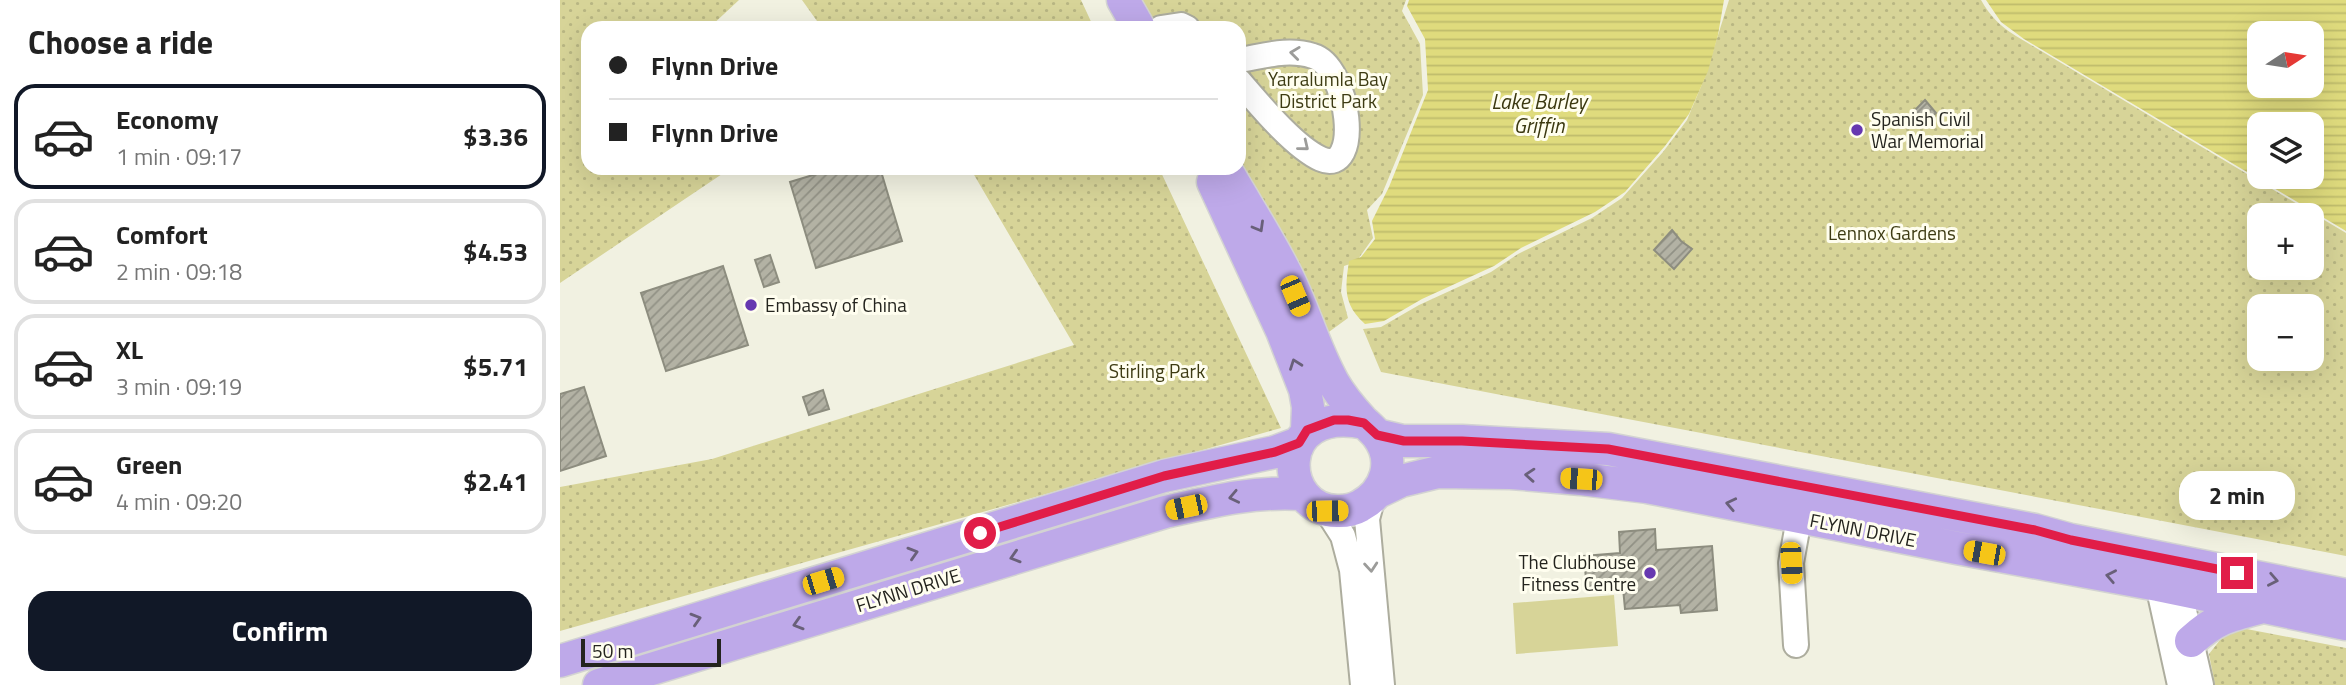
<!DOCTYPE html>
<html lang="en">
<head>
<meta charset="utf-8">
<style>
	:root { --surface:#fff; --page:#f2f2f2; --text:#222; --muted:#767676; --line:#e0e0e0; --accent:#111827 }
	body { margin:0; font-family:"Titillium Web",sans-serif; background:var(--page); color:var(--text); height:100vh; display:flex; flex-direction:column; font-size:26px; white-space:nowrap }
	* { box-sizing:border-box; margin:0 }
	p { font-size:23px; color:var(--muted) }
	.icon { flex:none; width:38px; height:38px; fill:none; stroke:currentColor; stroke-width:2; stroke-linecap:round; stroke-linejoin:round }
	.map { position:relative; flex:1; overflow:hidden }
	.details { display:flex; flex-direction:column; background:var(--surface); width:560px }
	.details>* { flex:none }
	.top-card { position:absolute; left:21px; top:21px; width:665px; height:154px; border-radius:21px; box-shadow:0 7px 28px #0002; display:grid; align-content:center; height:154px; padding:0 28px; background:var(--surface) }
	.needle { width:46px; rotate:78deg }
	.fabs { position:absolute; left:1687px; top:21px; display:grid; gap:14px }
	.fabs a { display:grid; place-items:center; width:77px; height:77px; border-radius:14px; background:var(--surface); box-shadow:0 7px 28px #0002; font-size:35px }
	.scale { position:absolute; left:21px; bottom:18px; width:140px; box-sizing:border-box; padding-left:7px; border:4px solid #24241e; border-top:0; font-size:19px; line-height:24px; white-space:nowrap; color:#24241e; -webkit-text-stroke:5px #fffeef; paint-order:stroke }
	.end { position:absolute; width:32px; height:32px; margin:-16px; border:9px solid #e11d48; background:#fff; box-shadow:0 0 0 4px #fff }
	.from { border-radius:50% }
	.bubble { position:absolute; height:49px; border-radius:21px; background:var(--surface); box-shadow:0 7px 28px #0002; font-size:23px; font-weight:700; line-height:49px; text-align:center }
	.car { position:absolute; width:21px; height:42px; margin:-21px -10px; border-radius:9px; box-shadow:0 0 5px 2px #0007; background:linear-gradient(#f5c518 24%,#345 0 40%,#f5c518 0 76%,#345 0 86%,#f5c518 0) }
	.top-card b { display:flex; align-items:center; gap:24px; height:66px; font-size:26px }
	.top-card b+b { border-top:2px solid var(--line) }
	.top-card i { width:18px; height:18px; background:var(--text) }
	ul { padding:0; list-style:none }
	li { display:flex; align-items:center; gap:21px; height:105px; margin:0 14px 10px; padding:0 14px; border:4px solid var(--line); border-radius:21px }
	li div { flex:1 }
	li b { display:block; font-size:26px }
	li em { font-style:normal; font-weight:700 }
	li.current { border-color:var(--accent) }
	li>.icon { width:63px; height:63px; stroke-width:1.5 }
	h2 { padding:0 28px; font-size:32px; line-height:84px }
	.button { display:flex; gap:14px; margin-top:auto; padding:14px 28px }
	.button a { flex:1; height:80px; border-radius:21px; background:var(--accent); color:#fff; font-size:28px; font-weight:700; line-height:80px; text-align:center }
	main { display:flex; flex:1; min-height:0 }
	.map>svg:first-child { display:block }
</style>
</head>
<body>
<main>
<section class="details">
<h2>Choose a ride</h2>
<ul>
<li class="current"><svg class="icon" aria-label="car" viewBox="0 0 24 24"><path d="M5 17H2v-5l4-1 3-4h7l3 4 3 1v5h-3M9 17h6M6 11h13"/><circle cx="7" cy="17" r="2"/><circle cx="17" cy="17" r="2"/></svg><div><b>Economy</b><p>1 min · 09:17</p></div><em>$3.36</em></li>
<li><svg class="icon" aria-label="car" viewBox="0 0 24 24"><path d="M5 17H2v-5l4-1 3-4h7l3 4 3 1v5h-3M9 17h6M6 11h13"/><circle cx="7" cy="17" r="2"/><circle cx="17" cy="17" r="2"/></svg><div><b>Comfort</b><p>2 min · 09:18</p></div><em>$4.53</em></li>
<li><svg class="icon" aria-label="car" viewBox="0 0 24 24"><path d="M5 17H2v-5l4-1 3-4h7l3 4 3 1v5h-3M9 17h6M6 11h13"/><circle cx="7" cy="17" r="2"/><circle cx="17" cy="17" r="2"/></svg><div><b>XL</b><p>3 min · 09:19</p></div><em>$5.71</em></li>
<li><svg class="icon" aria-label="car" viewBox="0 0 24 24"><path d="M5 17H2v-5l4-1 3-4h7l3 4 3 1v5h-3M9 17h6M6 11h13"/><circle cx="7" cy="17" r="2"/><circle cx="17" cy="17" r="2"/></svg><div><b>Green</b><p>4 min · 09:20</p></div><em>$2.41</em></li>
</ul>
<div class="button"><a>Confirm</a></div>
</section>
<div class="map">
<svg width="1786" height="685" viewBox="0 0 1786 685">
	<defs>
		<pattern id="park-dots" width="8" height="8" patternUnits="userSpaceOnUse" patternTransform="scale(1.75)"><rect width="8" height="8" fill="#d7d498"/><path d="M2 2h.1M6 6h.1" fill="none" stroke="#b8b683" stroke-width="1.8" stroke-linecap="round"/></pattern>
		<pattern id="water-rules" width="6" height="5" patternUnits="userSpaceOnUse" patternTransform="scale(1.75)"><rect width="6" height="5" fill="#dfdb7d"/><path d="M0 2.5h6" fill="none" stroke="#bfbc6c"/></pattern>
		<pattern id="building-hatch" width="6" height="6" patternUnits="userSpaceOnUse" patternTransform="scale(1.75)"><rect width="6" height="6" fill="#b3b2a4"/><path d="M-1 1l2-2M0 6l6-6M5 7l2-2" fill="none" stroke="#919185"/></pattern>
	</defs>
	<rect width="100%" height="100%" fill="#f1f1e1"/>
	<path fill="#d7d498" d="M1054 595 1058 646 956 654 953 603Z"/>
	<path fill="url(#park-dots)" fill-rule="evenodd" d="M0 0H179L149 28H28V168H171L0 283Z
		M242 0H521L534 28H262Z
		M570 0H846L842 11 860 44 863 95 822 194 807 210 813 238 796 262 784 266 781 292 788 318 762 337 679 168V28H586Z
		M1169 0H1421C1430 16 1440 26 1456 36L1786 233V556L821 372 803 329 821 327 859 305 931 272 958 254 1032 218 1062 198 1103 152 1127 120 1145 77ZM1699 215H1752V268H1699ZM1699 306H1752V359H1699Z
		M410 168H599L721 428 0 631V487L152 459 514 345Z
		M1671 626 1786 648V685H1655L1649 654Z"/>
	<path fill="url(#water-rules)" fill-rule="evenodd" d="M849 0H1164L1158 35 1148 71 1129 114 1105 146 1065 192 1035 212 961 248 934 266 862 299 824 321 805 324C783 304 785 288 789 261L801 257 815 239 812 221 829 187 868 90 865 39 847 6Z
		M1426 0H1786V231L1464 39 1441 22ZM1699 33H1752V86H1699ZM1699 124H1752V177H1699Z"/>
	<path fill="url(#building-hatch)" stroke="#8d8d7f" stroke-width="2" d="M1365 100 1376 113 1364 125 1353 112Z
		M276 168H320L342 241 256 268 230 182Z
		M1112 230 1121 241 1132 249 1114 269 1094 250Z
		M210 255 219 282 204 287 195 260Z
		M163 266 188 345 106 371 81 293Z
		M24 387 46 456 0 471V394Z
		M263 390 269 409 249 415 243 397Z
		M1095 529 1096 550 1152 546 1157 610 1121 613 1120 605 1065 609 1063 588 1027 591 1024 556 1060 553 1059 532Z"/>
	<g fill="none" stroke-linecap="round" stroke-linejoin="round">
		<defs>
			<path id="minor" d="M601 28 621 25 627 28
				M679 60C704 56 728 48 753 56 789 66 803 177 761 159 734 147 698 103 679 81
				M812 500 807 519 822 685
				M767 511 783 536 792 570 803 685
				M1600 569 1598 585 1620 685
				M1621 573 1619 589 1641 685
				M1236 645 1231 563 1242 502"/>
			<path id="major" d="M563 0 579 28
				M665 168C685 203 708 238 726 274 744 309 754 348 773 382 781 396 791 408 802 420 807 425 813 430 817 435 837 461 826 492 800 506 793 510 787 511 779 511 718 513 711 403 805 423
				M653 182 722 331 745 390 748 407 747 430
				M817 435 843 441H902L1048 449 1475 530 1511 540 1786 595
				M820 491 841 481 878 472 951 473 1021 479 1087 487 1397 548 1598 585 1786 624
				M1631 641C1655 619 1668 616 1699 608
				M0 661 604 476 715 452 739 443
				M39 685 605 512C654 501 693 491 742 494"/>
		</defs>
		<use href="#minor" stroke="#adad9e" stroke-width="28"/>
		<use href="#major" stroke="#d3d3d2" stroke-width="35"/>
		<use href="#minor" stroke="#fff" stroke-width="24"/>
		<use href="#major" stroke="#bea9e9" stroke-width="32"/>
	</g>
	<defs><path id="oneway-chevron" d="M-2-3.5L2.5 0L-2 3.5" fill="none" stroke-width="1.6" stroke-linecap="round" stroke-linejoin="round" transform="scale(1.75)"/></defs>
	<g stroke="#9c9c9a">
		<use href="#oneway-chevron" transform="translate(735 53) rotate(-173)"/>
		<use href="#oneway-chevron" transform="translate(744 146) rotate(39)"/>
		<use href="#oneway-chevron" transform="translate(811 567) rotate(85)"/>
	</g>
	<g stroke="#696079">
		<use href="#oneway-chevron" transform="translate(699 227) rotate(60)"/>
		<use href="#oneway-chevron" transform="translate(735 364) rotate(-110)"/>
		<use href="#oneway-chevron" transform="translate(970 475) rotate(-176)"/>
		<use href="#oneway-chevron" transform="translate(674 497) rotate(168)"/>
		<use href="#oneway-chevron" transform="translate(1171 504) rotate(-168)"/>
		<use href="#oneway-chevron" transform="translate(353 553) rotate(-17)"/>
		<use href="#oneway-chevron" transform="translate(455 557) rotate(163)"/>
		<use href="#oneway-chevron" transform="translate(1551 576) rotate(-169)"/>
		<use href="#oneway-chevron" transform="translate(1713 580) rotate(11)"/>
		<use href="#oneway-chevron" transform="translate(136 619) rotate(-17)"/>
		<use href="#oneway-chevron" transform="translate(238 624) rotate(163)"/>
	</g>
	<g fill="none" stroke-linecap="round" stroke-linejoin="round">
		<path stroke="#e11d48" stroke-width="9" d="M420 533 604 476 715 452 739 443 747 430 774 420H788L804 423 817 435 844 441H902L1048 449 1475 530 1511 540 1677 573"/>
	</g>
	<g fill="#6638b0" stroke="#fffeef" stroke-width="2.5">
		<circle cx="1297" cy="130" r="7"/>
		<circle cx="191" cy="305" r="7"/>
		<circle cx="1090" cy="573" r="7"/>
	</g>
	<g text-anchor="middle" stroke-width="6" stroke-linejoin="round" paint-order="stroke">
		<g font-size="19" fill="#3d3b13" stroke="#fffeef">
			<text x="768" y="86">Yarralumla Bay<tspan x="768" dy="22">District Park</tspan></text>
			<text x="1332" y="240">Lennox Gardens</text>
			<text x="597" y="378">Stirling Park</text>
		</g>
		<g font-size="19" fill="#24241e" stroke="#fffeef" text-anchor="start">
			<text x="1311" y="126">Spanish Civil<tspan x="1311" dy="22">War Memorial</tspan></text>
			<text x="205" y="312">Embassy of China</text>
			<text x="1076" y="569" text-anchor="end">The Clubhouse<tspan x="1076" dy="22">Fitness Centre</tspan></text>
		</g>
		<g font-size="19" fill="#24241e" stroke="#fffeef">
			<text transform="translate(1303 530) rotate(11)" y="7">FLYNN DRIVE</text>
			<text transform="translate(348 590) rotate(-17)" y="7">FLYNN DRIVE</text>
		</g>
		<g font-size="21" font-style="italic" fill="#3c3911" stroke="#fffeef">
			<text x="979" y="109">Lake Burley<tspan x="979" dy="24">Griffin</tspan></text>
		</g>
	</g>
</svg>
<div class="fabs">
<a><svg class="needle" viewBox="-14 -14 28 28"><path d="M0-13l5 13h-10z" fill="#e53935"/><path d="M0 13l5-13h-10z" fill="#767676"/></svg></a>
<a><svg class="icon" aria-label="layers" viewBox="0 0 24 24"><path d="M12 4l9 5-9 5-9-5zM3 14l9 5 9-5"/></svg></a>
<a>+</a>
<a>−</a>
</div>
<div class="scale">50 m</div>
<i class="end from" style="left:420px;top:533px"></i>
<i class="end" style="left:1677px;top:573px"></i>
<div class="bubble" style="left:1619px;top:471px;width:116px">2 min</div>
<i class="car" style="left:735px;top:296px;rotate:157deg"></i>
<i class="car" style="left:1021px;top:479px;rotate:274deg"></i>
<i class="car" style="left:626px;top:507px;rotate:258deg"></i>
<i class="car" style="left:767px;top:511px;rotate:89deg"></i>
<i class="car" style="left:1424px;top:553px;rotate:280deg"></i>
<i class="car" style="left:1231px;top:563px;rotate:177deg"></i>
<i class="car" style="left:263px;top:581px;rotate:73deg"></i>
<div class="top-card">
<b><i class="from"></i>Flynn Drive</b>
<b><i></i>Flynn Drive</b>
</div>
</div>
</main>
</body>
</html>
